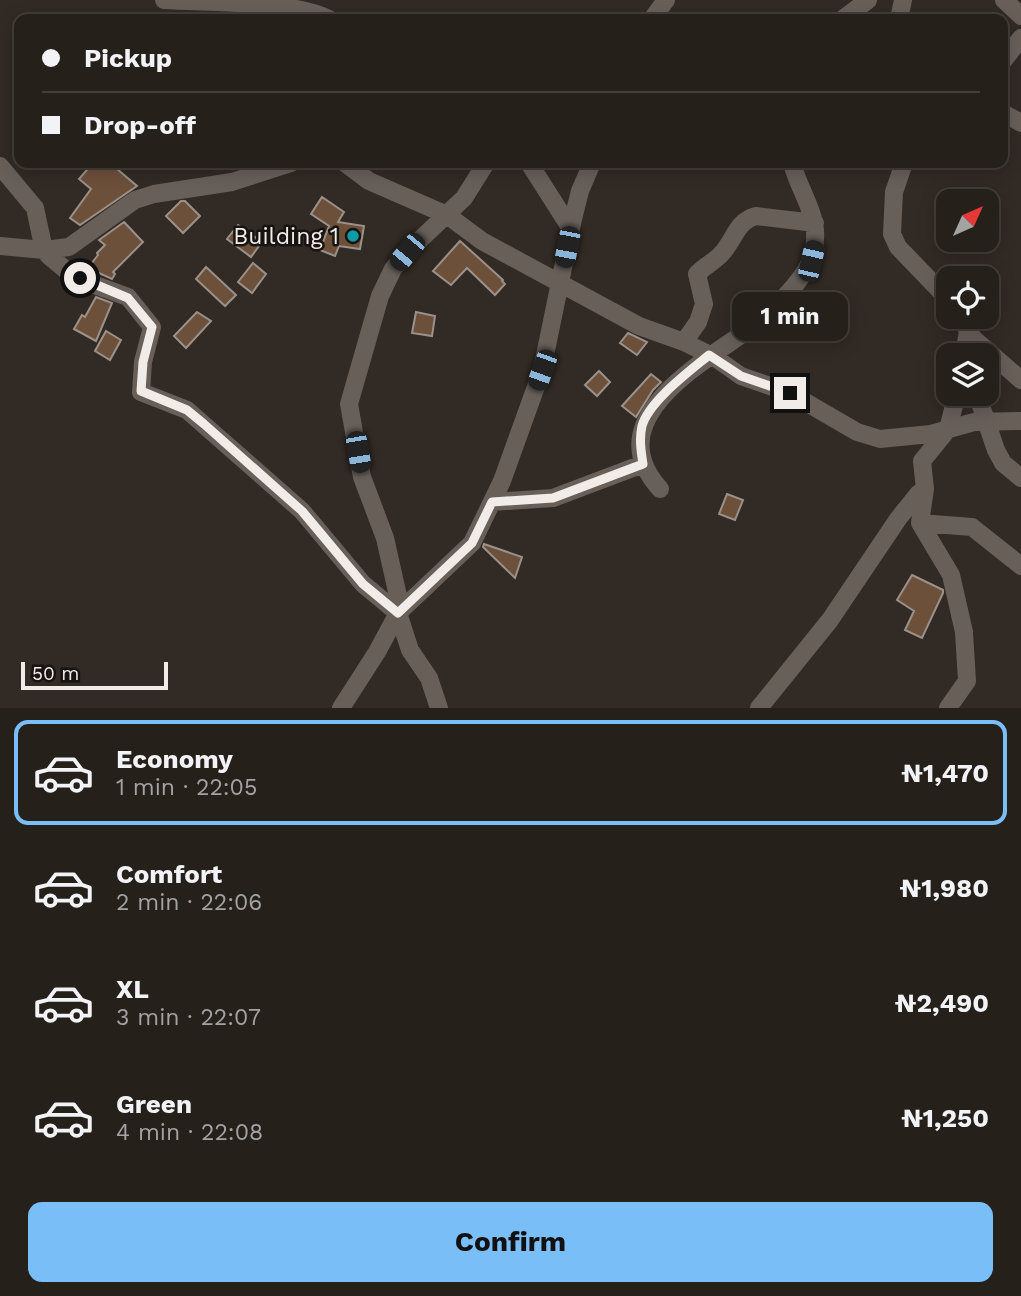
<!DOCTYPE html>
<html lang="en">
<head>
<meta charset="utf-8">
<style>
	:root { --surface:#26201b; --page:#2e2824; --text:#f1f3f6; --muted:#a4a3a3; --line:#423e3a; --accent:#7abef8 }
	body { margin:0; font-family:"Work Sans",sans-serif; background:var(--page); color:var(--text); height:100vh; display:flex; flex-direction:column; font-size:26px; white-space:nowrap }
	* { box-sizing:border-box; margin:0 }
	p { font-size:23px; color:var(--muted) }
	.icon { flex:none; width:38px; height:38px; fill:none; stroke:currentColor; stroke-width:2; stroke-linecap:round; stroke-linejoin:round }
	.map { position:relative; height:708px; overflow:hidden }
	.details { display:flex; flex-direction:column; background:var(--surface); flex:1 }
	.details>* { flex:none }
	.top-card { position:absolute; left:14px; top:14px; width:994px; height:154px; border-radius:14px; box-shadow:0 4px 18px #0003,0 0 0 2px var(--line); display:grid; align-content:center; height:154px; padding:0 28px; background:var(--surface) }
	.needle { width:46px; rotate:45deg }
	.controls { position:absolute; left:936px; top:189px; display:grid; gap:14px }
	.controls a { display:grid; place-items:center; width:63px; height:63px; border-radius:14px; background:var(--surface); box-shadow:0 4px 18px #0003,0 0 0 2px var(--line); font-size:35px }
	.scale { position:absolute; left:21px; bottom:18px; width:147px; box-sizing:border-box; padding-left:7px; border:4px solid #f1ece8; border-top:0; font-size:19px; line-height:24px; white-space:nowrap; color:#f1ece8; -webkit-text-stroke:5px #171311; paint-order:stroke }
	.end { position:absolute; width:32px; height:32px; margin:-16px; border:9px solid #f1ece8; background:#111; box-shadow:0 0 0 4px #111 }
	.from { border-radius:50% }
	.bubble { position:absolute; height:49px; border-radius:14px; background:var(--surface); box-shadow:0 4px 18px #0003,0 0 0 2px var(--line); font-size:23px; font-weight:700; line-height:49px; text-align:center }
	.car { position:absolute; width:21px; height:42px; margin:-21px -10px; border-radius:9px; box-shadow:0 0 5px 2px #0007; background:linear-gradient(#222 24%,#8ab4d8 0 40%,#222 0 76%,#8ab4d8 0 86%,#222 0) }
	.top-card b { display:flex; align-items:center; gap:24px; height:66px; font-size:26px }
	.top-card b+b { border-top:2px solid var(--line) }
	.top-card i { width:18px; height:18px; background:var(--text) }
	ul { padding:12px 0 0; list-style:none }
	li { display:flex; align-items:center; gap:21px; height:105px; margin:0 14px 10px; padding:0 14px; border:4px solid transparent; border-radius:14px }
	li div { flex:1 }
	li b { display:block; font-size:26px }
	li em { font-style:normal; font-weight:700 }
	li.on { border-color:var(--accent) }
	li>.icon { width:63px; height:63px; stroke-width:1.5 }
	.action { display:flex; gap:14px; margin-top:auto; padding:14px 28px }
	.action a { flex:1; height:80px; border-radius:14px; background:var(--accent); color:#111; font-size:28px; font-weight:700; line-height:80px; text-align:center }
	.map>svg:first-child { display:block }
</style>
</head>
<body>
<div class="map">
<svg width="1021" height="708" viewBox="0 0 1021 708">
	<rect width="100%" height="100%" fill="#322a24"/>
	<path fill="#6d503a" stroke="#9b918b" stroke-width="2" d="M93 163H110L137 186 80 225 70 218 91 189 79 179Z
		M322 197 344 212 338 222 364 226 360 249 339 246 335 256 320 250 329 226 311 214Z
		M181 201H185L200 216 183 233 166 216Z
		M124 222 143 242 113 272 115 274 112 279 88 268 98 255 97 253 105 245 99 240Z
		M238 225 262 242 251 257 227 239Z
		M460 241 503 280 502 281 505 284 495 295 467 268 451 285 433 271Z
		M253 263 266 274 252 293 238 282Z
		M206 267 236 295 225 306 196 279Z
		M96 297 112 303 96 341 74 329 82 315 85 317Z
		M197 312 211 321 186 348 174 336Z
		M416 312 435 316 432 336 412 333Z
		M106 331 121 340 110 360 95 351Z
		M628 333 647 342 637 355 620 343Z
		M599 371 610 382 597 396 585 385Z
		M651 374 661 382 653 390 636 417 622 406Z
		M727 494 743 500 735 520 719 514Z
		M484 544 522 557 515 578 483 547Z
		M912 575 943 590V593L922 638 905 630 914 611 897 600Z"/>
	<g fill="none" stroke-linecap="round" stroke-linejoin="round">
		<path stroke="#685f59" stroke-width="18" d="M164 0C209 3 291 0 329 19
			M1004 0 1021 16
			M652 19 666 0
			M843 19 868 0
			M899 19 903 0
			M1003 61 1021 38
			M1003 113 1021 123
			M345 163 369 181 447 215 482 241 639 326 684 342 714 357 741 376 790 393 857 432 880 439 931 434 974 422 1021 421
			M529 163 571 229
			M904 163 894 192 892 234 898 247 948 299
			M0 166 35 208 44 250 49 256 66 270 95 285 128 297 152 327 143 362 141 392 187 410 302 511 363 584 398 613 410 650 429 678 439 708
			M0 246 44 250 69 247 135 200 154 194 232 182 291 163
			M959 317 974 339 1021 380
			M684 342 698 322 704 304 697 274C704 266 716 261 723 252 735 238 737 221 756 216L815 223
			M964 355 968 331
			M977 394 996 450 1003 463 1021 478
			M660 489C598 420 699 365 748 330 766 317 804 281 811 259 825 220 801 198 792 163
			M925 489 920 523 972 527 1021 566
			M492 502 553 498 643 464
			M920 523 951 575 964 632 967 681 948 708
			M398 613 472 543 502 481 542 370 573 219 580 191 592 163
			M341 708 377 652 398 613V596L385 538 362 477 349 404 380 296 393 269 407 252 464 198 486 163
			M759 708 830 620 898 519 918 494 925 489 922 461 948 429 957 394"/>
	</g>
	<g fill="none" stroke-linecap="round" stroke-linejoin="round">
		<path stroke="#f1ece8" stroke-width="9" d="M80 278 128 298 152 327 143 362 141 391 187 410 204 424 302 511 363 584 398 613 472 543 492 502 553 498 643 464C641 451 639 439 642 426 649 401 690 371 709 355L741 376 790 393"/>
	</g>
	<circle fill="#0f9aa8" stroke="#171311" stroke-width="2.5" cx="353" cy="236" r="7"/>
	<g text-anchor="middle" stroke-width="5" stroke-linejoin="round" paint-order="stroke">
		<g font-size="23" fill="#f1ece8" stroke="#171311" text-anchor="end">
			<text x="339" y="244">Building 1</text>
		</g>
	</g>
</svg>
<div class="controls">
<a><svg class="needle" viewBox="-14 -14 28 28"><path d="M0-13l5 13h-10z" fill="#e53935"/><path d="M0 13l5-13h-10z" fill="#a4a3a3"/></svg></a>
<a><svg class="icon" aria-label="locate" viewBox="0 0 24 24"><circle cx="12" cy="12" r="6"/><path d="M12 2v4M12 18v4M2 12h4M18 12h4"/></svg></a>
<a><svg class="icon" aria-label="layers" viewBox="0 0 24 24"><path d="M12 4l9 5-9 5-9-5zM3 14l9 5 9-5"/></svg></a>
</div>
<div class="scale">50 m</div>
<i class="end from" style="left:80px;top:278px"></i>
<i class="end" style="left:790px;top:393px"></i>
<div class="bubble" style="left:732px;top:292px;width:116px">1 min</div>
<i class="car" style="left:567px;top:247px;rotate:191deg"></i>
<i class="car" style="left:407px;top:252px;rotate:220deg"></i>
<i class="car" style="left:811px;top:261px;rotate:13deg"></i>
<i class="car" style="left:542px;top:370px;rotate:200deg"></i>
<i class="car" style="left:358px;top:452px;rotate:170deg"></i>
<div class="top-card">
<b><i class="from"></i>Pickup</b>
<b><i></i>Drop-off</b>
</div>
</div>
<section class="details">
<ul>
<li class="on"><svg class="icon" aria-label="car" viewBox="0 0 24 24"><path d="M5 17H2v-5l4-1 3-4h7l3 4 3 1v5h-3M9 17h6M6 11h13"/><circle cx="7" cy="17" r="2"/><circle cx="17" cy="17" r="2"/></svg><div><b>Economy</b><p>1 min · 22:05</p></div><em>₦1,470</em></li>
<li><svg class="icon" aria-label="car" viewBox="0 0 24 24"><path d="M5 17H2v-5l4-1 3-4h7l3 4 3 1v5h-3M9 17h6M6 11h13"/><circle cx="7" cy="17" r="2"/><circle cx="17" cy="17" r="2"/></svg><div><b>Comfort</b><p>2 min · 22:06</p></div><em>₦1,980</em></li>
<li><svg class="icon" aria-label="car" viewBox="0 0 24 24"><path d="M5 17H2v-5l4-1 3-4h7l3 4 3 1v5h-3M9 17h6M6 11h13"/><circle cx="7" cy="17" r="2"/><circle cx="17" cy="17" r="2"/></svg><div><b>XL</b><p>3 min · 22:07</p></div><em>₦2,490</em></li>
<li><svg class="icon" aria-label="car" viewBox="0 0 24 24"><path d="M5 17H2v-5l4-1 3-4h7l3 4 3 1v5h-3M9 17h6M6 11h13"/><circle cx="7" cy="17" r="2"/><circle cx="17" cy="17" r="2"/></svg><div><b>Green</b><p>4 min · 22:08</p></div><em>₦1,250</em></li>
</ul>
<div class="action"><a>Confirm</a></div>
</section>
</body>
</html>
